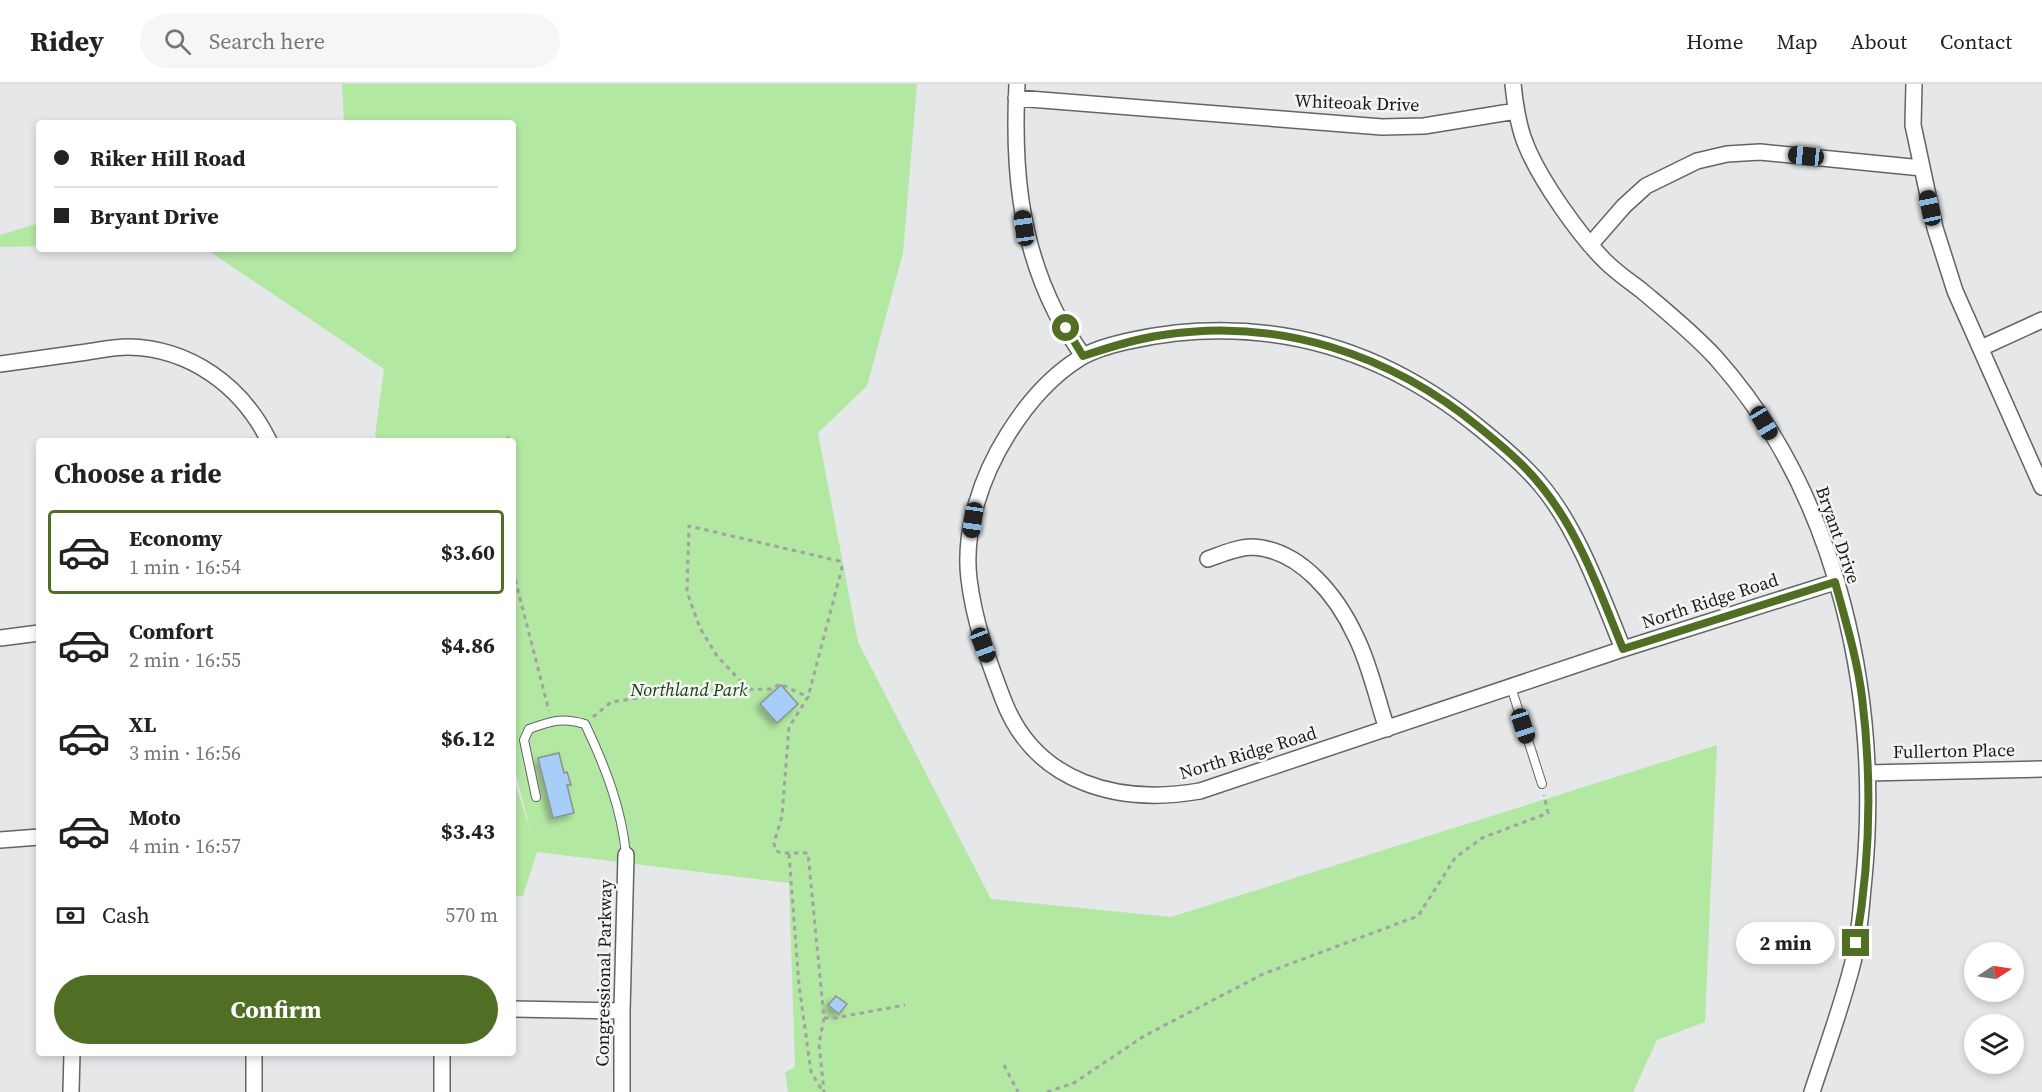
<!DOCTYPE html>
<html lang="en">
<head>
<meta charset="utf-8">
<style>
	:root { --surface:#fff; --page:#f6f6f6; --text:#222; --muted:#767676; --line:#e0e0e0; --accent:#506f25 }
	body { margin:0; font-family:"Source Serif 4",serif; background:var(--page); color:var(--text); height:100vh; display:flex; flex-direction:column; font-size:22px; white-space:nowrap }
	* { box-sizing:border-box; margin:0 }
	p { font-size:20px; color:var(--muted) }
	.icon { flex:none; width:33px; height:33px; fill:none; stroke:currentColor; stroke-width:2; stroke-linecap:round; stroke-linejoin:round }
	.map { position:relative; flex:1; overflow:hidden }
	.details { position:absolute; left:36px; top:354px; width:480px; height:618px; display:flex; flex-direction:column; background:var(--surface); border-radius:6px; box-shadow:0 3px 9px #0003 }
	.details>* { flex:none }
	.top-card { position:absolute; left:36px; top:36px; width:480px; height:132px; border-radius:6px; box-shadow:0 3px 9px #0003; display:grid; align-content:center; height:132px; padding:0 18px; background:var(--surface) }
	.needle { width:39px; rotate:78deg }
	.buttons { position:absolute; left:1964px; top:858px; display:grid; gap:12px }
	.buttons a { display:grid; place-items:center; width:60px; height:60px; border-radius:50%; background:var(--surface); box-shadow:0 3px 9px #0003; font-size:30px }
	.end { position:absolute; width:27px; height:27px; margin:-14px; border:8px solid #506f25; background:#fff; box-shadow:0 0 0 3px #fff }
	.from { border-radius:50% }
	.bubble { position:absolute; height:42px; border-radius:21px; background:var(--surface); box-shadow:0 3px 9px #0003; font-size:20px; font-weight:700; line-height:42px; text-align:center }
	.car { position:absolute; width:18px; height:36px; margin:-18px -9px; border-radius:8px; box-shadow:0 0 4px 2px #0007; background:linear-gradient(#222 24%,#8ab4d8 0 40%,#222 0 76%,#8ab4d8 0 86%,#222 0) }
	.top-card b { display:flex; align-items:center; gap:21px; height:57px; font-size:22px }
	.top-card b+b { border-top:2px solid var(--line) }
	.top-card i { width:15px; height:15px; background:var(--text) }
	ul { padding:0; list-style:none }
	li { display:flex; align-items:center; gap:18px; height:84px; margin:0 12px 9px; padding:0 6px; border:3px solid transparent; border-radius:6px }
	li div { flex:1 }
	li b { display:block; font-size:22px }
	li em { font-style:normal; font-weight:700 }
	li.selected { border-color:var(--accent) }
	li>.icon { width:54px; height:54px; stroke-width:1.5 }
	h2 { padding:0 18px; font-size:27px; line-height:72px }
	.pay { display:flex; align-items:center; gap:15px; height:66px; padding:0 18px; font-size:22px }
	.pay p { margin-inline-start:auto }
	.button { display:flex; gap:12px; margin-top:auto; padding:12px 18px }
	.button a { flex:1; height:69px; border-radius:36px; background:var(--accent); color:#fff; font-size:24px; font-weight:700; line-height:69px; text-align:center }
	header { display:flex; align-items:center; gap:36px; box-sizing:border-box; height:84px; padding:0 30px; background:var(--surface); border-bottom:2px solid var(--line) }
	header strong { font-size:28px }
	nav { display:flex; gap:33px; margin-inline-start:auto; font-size:21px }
	.search { width:420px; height:54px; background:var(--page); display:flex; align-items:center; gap:15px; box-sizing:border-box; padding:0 21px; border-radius:33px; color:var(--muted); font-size:22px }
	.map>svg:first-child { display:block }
</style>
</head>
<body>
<header>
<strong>Ridey</strong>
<div class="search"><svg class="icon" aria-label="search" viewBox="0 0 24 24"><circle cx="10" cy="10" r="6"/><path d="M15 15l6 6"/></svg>Search here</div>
<nav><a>Home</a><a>Map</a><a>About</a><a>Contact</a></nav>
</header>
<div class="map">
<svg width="2042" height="1008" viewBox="0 0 2042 1008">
	<defs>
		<filter id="shadow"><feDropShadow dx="-4" dy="4" stdDeviation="3" flood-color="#0004"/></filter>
	</defs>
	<rect width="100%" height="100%" fill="#e6e7e8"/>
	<path fill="#b3e8a3" d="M342 0H917L903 169 867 302 818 349 858 558 991 815 1171 833 1717 661 1705 938 1657 956 1633 1008H788L785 988 795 983 789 799 537 768 523 812H513V693L531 748 513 679V357H378L375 351 384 285 206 165H513V39H344Z
		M39 139V162L0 163V151Z"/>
	<path fill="#a6cef6" stroke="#909091" stroke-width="1.5" filter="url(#shadow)" d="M781 601 798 620 777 639 760 620Z
		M559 669 564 689 567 688 571 701H567L574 729 553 734 538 674Z
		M836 912 847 920 839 930 828 921Z"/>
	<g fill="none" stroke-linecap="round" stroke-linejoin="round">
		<defs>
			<path id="lane" d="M1511 603 1542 700
				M536 713 524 656 529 645C551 637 562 633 585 640 605 682 622 725 626 771"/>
			<path id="street" d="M1017 0C1013 81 1019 156 1056 229 1064 244 1074 258 1083 272
				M1513 0C1515 20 1518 42 1526 61 1540 96 1579 151 1605 177 1616 188 1629 197 1641 206 1667 228 1693 249 1716 274 1839 412 1881 615 1864 794 1861 822 1860 851 1853 878 1842 922 1826 965 1812 1008
				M1914 0 1913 41 1935 144 1955 207 2042 403
				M1016 14 1382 43 1424 42 1516 27
				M1590 161 1624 122 1646 102 1697 77 1727 70 1760 68 1922 84
				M1981 264 2042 236
				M0 280C29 276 58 272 87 268 100 266 114 263 128 263 190 264 242 302 269 357
				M1208 475C1222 470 1238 463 1253 463 1301 466 1337 512 1356 553 1370 581 1377 615 1387 645
				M0 554 39 549
				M1623 565C1602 513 1577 443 1540 400 1523 380 1503 363 1482 346 1393 272 1292 237 1176 249 1150 252 1103 260 1080 274 1051 292 1026 321 1008 350 982 391 963 446 969 495 974 537 988 576 1003 615 1035 700 1119 721 1200 707L1623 565 1835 498
				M1867 689 2042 685
				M0 756 39 753
				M513 925 622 927
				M71 1008 72 969
				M254 1008V969
				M442 1008V969
				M622 1008V927L626 771"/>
		</defs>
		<use href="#lane" stroke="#636465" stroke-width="10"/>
		<use href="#street" stroke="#636465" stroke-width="18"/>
		<path stroke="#a2a2a3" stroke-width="3" stroke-dasharray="4.5 4.5" stroke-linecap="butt" d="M507 357 509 350
			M513 487 549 627
			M748 605 717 572 700 544 687 508 689 442 839 477 842 484 808 613
			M593 633 611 618 638 614 708 606 771 605 780 600 808 613 789 643 782 732 774 759 775 766 781 769H808L824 934 819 960 824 1008
			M789 770 799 901 811 988 823 1008
			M824 934H835L905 921
			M1004 981 1018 1008
			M1047 1008 1074 999 1144 952 1263 890 1418 832 1455 774 1482 754 1548 729 1544 711"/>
		<use href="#lane" stroke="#fff" stroke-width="8"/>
		<use href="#street" stroke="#fff" stroke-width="15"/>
	</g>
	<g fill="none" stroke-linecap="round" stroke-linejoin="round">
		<path stroke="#506f25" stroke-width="8" d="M1066 244 1083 272C1110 263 1135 255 1163 251 1277 233 1391 270 1480 344 1502 362 1524 380 1542 403 1580 450 1601 511 1623 565L1835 498C1845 535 1857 574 1862 613 1872 694 1870 779 1856 859"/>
	</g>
	<g text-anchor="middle" stroke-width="5" stroke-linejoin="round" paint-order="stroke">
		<g font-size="18" fill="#1a1a1a" stroke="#f4f5f5">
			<text transform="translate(1357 19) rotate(2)" y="6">Whiteoak Drive</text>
			<text transform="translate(1838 451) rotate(71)" y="6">Bryant Drive</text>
			<text transform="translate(1710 517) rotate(-18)" y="6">North Ridge Road</text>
			<text transform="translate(1954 667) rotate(-1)" y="6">Fullerton Place</text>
			<text transform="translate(1248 669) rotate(-17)" y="6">North Ridge Road</text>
			<text transform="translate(604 889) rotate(-89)" y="6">Congressional Parkway</text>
		</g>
		<g font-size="18" font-style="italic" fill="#1b400d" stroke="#f4f5f5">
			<text x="689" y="612">Northland Park</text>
		</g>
	</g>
</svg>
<div class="buttons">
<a><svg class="needle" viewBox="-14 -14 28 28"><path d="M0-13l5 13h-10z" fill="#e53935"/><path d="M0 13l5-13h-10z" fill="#767676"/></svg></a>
<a><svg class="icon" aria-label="layers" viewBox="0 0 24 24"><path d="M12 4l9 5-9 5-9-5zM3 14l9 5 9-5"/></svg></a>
</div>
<i class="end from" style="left:1066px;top:244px"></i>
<i class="end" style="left:1856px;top:859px"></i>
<div class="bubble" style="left:1736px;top:838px;width:99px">2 min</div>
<i class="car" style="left:1806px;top:72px;rotate:276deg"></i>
<i class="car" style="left:1930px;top:124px;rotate:348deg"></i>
<i class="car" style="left:1024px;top:144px;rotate:352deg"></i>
<i class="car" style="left:1764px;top:339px;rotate:150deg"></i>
<i class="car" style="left:973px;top:436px;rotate:188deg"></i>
<i class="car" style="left:983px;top:561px;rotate:159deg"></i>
<i class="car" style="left:1523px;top:642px;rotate:162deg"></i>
<div class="top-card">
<b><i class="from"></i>Riker Hill Road</b>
<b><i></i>Bryant Drive</b>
</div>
<section class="details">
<h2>Choose a ride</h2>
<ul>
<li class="selected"><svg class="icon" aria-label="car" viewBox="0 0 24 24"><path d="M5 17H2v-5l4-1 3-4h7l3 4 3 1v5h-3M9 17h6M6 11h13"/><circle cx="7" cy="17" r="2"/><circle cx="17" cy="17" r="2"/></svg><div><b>Economy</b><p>1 min · 16:54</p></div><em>$3.60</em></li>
<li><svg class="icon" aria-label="car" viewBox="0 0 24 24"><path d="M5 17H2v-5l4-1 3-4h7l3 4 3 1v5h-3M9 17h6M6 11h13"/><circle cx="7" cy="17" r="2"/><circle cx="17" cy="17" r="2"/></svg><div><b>Comfort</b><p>2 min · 16:55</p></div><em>$4.86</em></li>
<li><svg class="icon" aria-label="car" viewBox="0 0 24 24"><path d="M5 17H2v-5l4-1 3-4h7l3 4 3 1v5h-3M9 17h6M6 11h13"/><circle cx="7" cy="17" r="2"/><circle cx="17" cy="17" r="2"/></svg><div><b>XL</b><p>3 min · 16:56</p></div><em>$6.12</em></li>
<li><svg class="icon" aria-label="car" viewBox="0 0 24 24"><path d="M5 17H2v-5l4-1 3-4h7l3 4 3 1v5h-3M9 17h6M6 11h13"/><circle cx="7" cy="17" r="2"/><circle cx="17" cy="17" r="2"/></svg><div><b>Moto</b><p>4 min · 16:57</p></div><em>$3.43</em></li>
</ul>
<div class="pay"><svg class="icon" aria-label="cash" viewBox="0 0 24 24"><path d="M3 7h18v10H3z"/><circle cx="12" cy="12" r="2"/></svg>Cash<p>570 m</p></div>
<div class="button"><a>Confirm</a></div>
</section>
</div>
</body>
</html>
